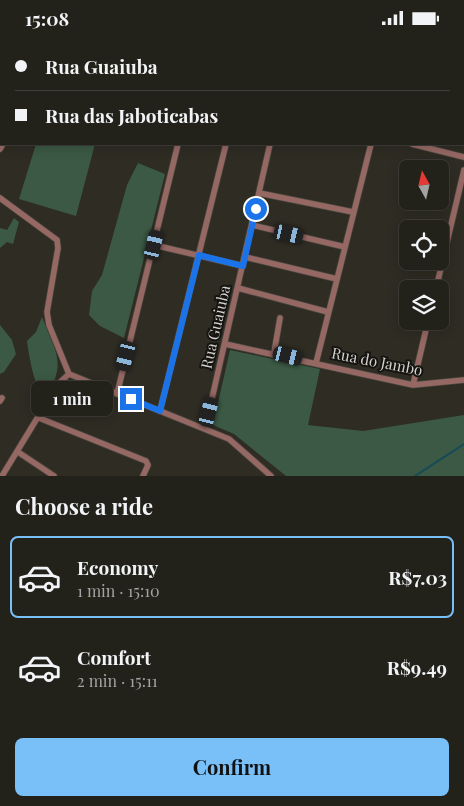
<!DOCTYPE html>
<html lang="en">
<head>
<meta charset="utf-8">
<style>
	:root { --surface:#22211a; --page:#2e2e27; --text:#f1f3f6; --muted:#a2a3a2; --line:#3f3e39; --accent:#79bff8 }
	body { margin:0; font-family:"Playfair Display",serif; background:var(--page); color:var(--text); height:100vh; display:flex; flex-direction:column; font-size:19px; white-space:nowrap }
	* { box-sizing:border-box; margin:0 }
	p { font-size:16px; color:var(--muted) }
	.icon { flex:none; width:28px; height:28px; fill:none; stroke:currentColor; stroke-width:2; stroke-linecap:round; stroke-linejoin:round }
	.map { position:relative; height:441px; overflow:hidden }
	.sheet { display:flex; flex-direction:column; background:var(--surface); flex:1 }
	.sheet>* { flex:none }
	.top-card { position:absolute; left:0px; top:0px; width:465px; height:110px; box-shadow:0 2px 12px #0003,0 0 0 1px var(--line); display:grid; align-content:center; height:110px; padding:0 15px; background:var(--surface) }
	.needle { width:32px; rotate:352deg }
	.buttons { position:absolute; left:399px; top:125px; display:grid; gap:10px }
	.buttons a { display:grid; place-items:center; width:50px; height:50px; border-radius:8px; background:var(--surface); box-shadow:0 2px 12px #0003,0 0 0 1px var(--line); font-size:25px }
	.end { position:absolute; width:22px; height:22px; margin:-11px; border:6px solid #1a73e8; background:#fff; box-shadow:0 0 0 2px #fff }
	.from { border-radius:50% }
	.bubble { position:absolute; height:35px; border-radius:8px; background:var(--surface); box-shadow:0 2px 12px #0003,0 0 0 1px var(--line); font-size:16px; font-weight:700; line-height:35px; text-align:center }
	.car { position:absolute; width:15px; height:30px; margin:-15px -8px; border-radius:6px; box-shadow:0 0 4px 1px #0007; background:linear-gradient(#222 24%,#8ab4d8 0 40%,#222 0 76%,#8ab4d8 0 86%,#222 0) }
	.top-card b { display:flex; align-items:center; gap:18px; height:48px; font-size:19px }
	.top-card b+b { border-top:1px solid var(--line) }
	.top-card i { width:12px; height:12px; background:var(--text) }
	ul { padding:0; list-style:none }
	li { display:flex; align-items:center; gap:15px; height:82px; margin:0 10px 8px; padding:0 5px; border:2px solid transparent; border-radius:8px }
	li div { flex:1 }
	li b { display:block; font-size:19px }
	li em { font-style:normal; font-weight:700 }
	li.on { border-color:var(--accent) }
	li>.icon { width:45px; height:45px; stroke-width:1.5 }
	h2 { padding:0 15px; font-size:22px; line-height:60px }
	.cta { display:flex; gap:10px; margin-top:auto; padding:10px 15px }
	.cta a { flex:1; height:58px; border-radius:8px; background:var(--accent); color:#111; font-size:20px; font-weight:700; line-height:58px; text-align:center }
	.status { display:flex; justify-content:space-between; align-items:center; height:35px; padding:0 25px; background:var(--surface); direction:ltr }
	.status svg { height:14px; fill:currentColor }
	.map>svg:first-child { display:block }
</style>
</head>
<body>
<div class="status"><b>15:08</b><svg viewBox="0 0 49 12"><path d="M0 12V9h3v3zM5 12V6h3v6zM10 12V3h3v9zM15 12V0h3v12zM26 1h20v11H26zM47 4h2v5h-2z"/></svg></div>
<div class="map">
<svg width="464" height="441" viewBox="0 0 464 441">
	<rect width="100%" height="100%" fill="#2e2c23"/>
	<path fill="#3b5944" d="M103 0H464V70V1Z
		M36 109H95L76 181 19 164Z
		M138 128 165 139 124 303 100 291 89 280 92 256 102 240 127 150Z
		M14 183 19 187 13 209 7 207 0 213V193L7 195Z
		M42 282C55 316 68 328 45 363 34 353 29 321 27 306L36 297Z
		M0 290 12 305 16 319 4 337 0 339Z
		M230 315 320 334 308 390 363 396 464 380V441H286L234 399 213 390Z"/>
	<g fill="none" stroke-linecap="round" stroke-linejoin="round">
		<path stroke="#154b57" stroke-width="2" d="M256 0 258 1
			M415 441 464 409"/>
		<defs>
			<path id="street" d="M38 1V0
				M412 109 464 122
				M0 114 3 109
				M259 158 353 177
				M0 163 57 205 58 213 47 277 49 290 69 339
				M252 190 345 212
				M154 210 243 231
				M245 222 337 244
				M238 253 328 277
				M436 254 464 135
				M225 309 413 350 464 345
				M274 318 280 283
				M316 328 371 109
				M69 339 229 404 271 441
				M413 350 428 286
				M117 359 178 109
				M0 366 2 363
				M160 376 226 109
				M39 383 146 426 148 430 143 441
				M205 394 270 109
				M18 417 54 441
				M2 441 58 349 69 339"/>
		</defs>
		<use href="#street" stroke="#49473e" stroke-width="7"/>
		<use href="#street" stroke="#966864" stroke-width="5.5"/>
	</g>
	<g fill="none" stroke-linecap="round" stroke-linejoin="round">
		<path stroke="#1a73e8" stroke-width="6" d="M131 364 160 376 199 220 243 231 256 174"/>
	</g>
	<g text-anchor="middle" stroke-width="4" stroke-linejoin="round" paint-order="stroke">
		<g font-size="15" fill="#d4d3cd" stroke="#151411">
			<text transform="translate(216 292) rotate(-77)" y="5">Rua Guaiuba</text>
			<text transform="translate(377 327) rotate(11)" y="5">Rua do Jambo</text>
		</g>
	</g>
</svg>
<div class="buttons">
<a><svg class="needle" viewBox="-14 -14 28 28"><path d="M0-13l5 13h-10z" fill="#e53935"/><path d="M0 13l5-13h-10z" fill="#a2a3a2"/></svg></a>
<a><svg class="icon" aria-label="locate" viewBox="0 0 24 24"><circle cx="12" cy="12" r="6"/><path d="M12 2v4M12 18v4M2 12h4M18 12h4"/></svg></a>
<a><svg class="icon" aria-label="layers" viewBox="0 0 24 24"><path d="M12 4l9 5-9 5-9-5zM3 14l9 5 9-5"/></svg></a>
</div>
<i class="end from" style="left:256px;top:174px"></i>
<i class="end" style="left:131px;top:364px"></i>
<div class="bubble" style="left:31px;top:346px;width:82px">1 min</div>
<i class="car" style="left:289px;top:199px;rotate:103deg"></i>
<i class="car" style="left:154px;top:210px;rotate:13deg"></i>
<i class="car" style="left:126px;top:321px;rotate:194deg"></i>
<i class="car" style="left:288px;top:321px;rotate:104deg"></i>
<i class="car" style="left:209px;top:377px;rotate:14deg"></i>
<div class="top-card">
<b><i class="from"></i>Rua Guaiuba</b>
<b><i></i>Rua das Jaboticabas</b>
</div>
</div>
<section class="sheet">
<h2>Choose a ride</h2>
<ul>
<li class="on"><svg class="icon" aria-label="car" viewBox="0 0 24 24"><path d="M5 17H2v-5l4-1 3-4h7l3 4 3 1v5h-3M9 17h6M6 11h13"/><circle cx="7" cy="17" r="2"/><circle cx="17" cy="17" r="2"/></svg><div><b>Economy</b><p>1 min · 15:10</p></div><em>R$7.03</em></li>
<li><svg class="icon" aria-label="car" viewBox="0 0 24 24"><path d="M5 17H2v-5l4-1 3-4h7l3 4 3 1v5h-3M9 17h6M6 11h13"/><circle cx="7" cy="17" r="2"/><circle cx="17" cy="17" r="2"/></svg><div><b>Comfort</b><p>2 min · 15:11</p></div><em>R$9.49</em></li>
</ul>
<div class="cta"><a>Confirm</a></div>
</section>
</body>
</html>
